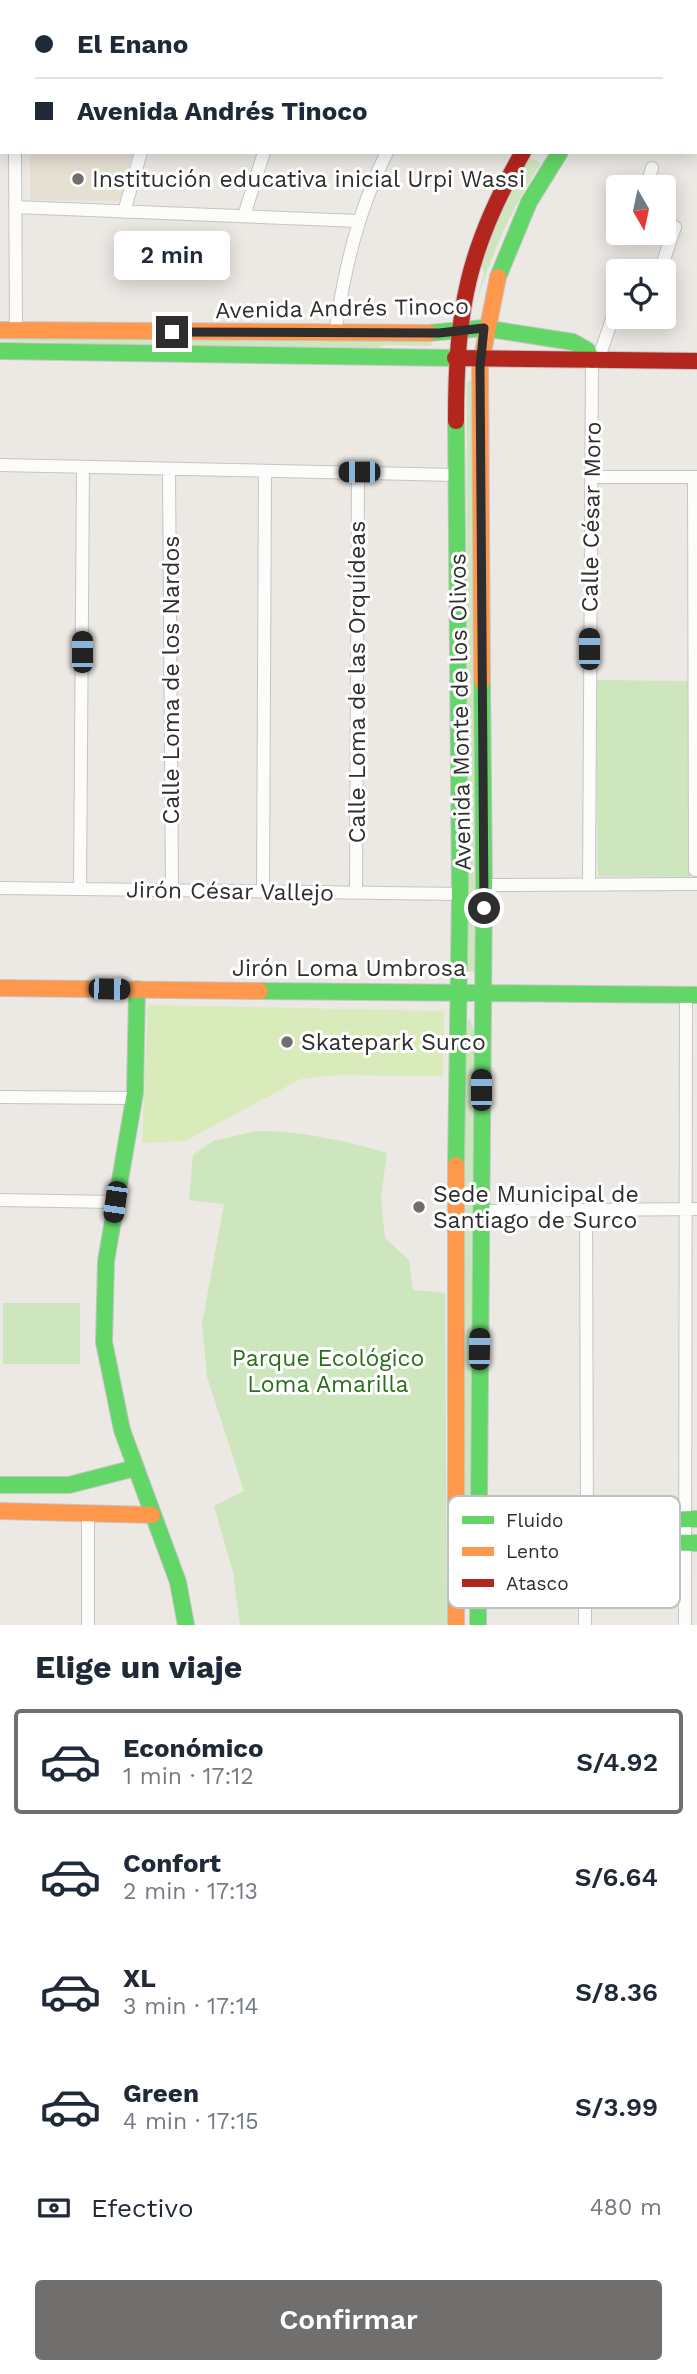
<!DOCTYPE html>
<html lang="es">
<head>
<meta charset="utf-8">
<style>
	:root { --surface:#fff; --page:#f2f2f3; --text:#1f2937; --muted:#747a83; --line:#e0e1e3; --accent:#706f6e }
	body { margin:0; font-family:"Work Sans",sans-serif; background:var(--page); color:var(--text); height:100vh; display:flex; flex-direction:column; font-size:26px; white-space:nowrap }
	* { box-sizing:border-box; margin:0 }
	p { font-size:23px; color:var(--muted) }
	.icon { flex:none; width:38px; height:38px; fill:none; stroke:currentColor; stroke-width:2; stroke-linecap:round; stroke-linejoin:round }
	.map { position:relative; height:1625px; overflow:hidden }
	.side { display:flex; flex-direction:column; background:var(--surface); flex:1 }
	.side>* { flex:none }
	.banner { position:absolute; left:0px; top:0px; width:698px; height:154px; box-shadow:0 4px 18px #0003; display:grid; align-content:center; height:154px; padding:0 35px; background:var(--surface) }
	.needle { width:46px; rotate:171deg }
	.tools { position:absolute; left:606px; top:175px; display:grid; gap:14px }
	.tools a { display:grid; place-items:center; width:70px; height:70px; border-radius:7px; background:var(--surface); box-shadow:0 4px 18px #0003; font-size:35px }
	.end { position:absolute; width:32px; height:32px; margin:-16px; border:9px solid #2e2e2e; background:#fff; box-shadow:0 0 0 4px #fff }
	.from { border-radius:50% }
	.bubble { position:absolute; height:49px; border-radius:7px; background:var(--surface); box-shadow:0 4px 18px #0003; font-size:23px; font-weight:600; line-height:49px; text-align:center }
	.car { position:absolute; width:21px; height:42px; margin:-21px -10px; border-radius:9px; box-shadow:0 0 5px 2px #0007; background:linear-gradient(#222 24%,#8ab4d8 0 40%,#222 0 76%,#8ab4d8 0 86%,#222 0) }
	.banner b { display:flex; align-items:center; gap:24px; height:66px; font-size:26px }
	.banner b+b { border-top:2px solid var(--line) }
	.banner i { width:18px; height:18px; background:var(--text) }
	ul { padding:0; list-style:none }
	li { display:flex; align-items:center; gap:21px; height:105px; margin:0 14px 10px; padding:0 21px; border:4px solid transparent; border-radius:7px }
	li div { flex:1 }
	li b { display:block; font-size:26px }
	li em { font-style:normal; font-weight:600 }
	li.active { border-color:var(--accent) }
	li>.icon { width:63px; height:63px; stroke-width:1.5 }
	h2 { padding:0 35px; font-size:32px; line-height:84px }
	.pay { display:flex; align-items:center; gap:18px; height:77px; padding:0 35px; font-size:26px }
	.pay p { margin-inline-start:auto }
	.button { display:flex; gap:14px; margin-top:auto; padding:14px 35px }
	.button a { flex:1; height:80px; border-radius:7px; background:var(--accent); color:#fff; font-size:28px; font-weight:600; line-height:80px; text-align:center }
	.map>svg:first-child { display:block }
</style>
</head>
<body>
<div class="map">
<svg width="697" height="1625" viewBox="0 0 697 1625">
	<rect width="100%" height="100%" fill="#ece8e4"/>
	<path fill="#e6e0d3" d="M30 152H133L119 201 30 200Z"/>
	<path fill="#cee6be" d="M529 157 541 163C510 211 492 253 475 307L484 273 479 260 486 236Z
		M0 334 432 338 431 346 385 345 371 351 67 347 52 342 0 341Z
		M467 381H475L476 972 465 971Z
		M595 680 689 681 690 877 598 876Z
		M470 1020 475 1032 470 1501 467 1505 463 1498 466 1021Z
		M256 1131C303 1131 342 1140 387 1153L381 1197 385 1238 409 1260 413 1290 445 1293 447 1625H240L233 1572 214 1506 244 1491 207 1377 202 1324 224 1204 189 1200 193 1155 213 1141Z
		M3 1303H80V1364H3Z"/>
	<path fill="#d9eabb" d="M148 1005 444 1011 443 1076 336 1075 301 1079 185 1141 142 1143Z"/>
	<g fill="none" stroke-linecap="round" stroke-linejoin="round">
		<defs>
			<path id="street" d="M14 0V2
				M447 0 449 2
				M208 2 209 0
				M350 2 352 0
				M15 152 16 330
				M646 187 652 168
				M15 207 358 221
				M124 212 141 152
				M244 216 264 152
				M660 271 675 227 663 223
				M335 334C344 271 358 210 387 152
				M598 360 618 302
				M0 465 456 475
				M169 469 172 890
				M591 477H697
				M694 477 695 870
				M589 884 592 360
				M484 885 697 884
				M0 888 460 894
				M80 889 83 467
				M263 891 265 472
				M356 892 358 472
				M0 1097 134 1098
				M0 1200 115 1202
				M586 1210 587 1521
				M480 1211 697 1209
				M88 1514V1625
				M585 1543V1625
				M685 1625 686 995"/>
			<path id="fast" d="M696 47H697
				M498 277 529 202 560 152
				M429 333 484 328 573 342 587 350 592 360
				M0 351 455 358
				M137 989 135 1093 106 1261 104 1342 122 1430 178 1582 186 1625
				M260 991 697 995
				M456 1165 460 894 456 421
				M0 1485H69L135 1468
				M467 1512 551 1522 697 1519
				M466 1544 497 1539 697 1543
				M478 1625 484 885 482 681"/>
			<path id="slow" d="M693 0 695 2
				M0 330 429 333
				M482 681 480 367 498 277
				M0 988 260 991
				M456 1165V1625
				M0 1511 152 1515"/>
			<path id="jam" d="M647 0 649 2
				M455 358 697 361
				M456 421C456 310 467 249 523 152"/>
		</defs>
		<use href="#street" stroke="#c5c4c5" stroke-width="14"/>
		<use href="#fast" stroke="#c5c4c5" stroke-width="18"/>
		<use href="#slow" stroke="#c5c4c5" stroke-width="18"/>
		<use href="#jam" stroke="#c5c4c5" stroke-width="18"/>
		<use href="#street" stroke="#fcfcfb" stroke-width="12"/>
		<use href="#fast" stroke="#63d668" stroke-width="16"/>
		<use href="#slow" stroke="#ff974d" stroke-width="16"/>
		<use href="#jam" stroke="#b3261e" stroke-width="16"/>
	</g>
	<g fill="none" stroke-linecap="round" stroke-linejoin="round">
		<path stroke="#2e2e2e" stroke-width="9" d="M172 332 439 333 484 328 480 367 484 908"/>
	</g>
	<g fill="#706f6e" stroke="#fff" stroke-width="2.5">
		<circle cx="78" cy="179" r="7"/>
		<circle cx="287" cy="1042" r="7"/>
		<circle cx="419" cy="1207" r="7"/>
	</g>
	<g text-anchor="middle" stroke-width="6" stroke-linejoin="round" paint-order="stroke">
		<g font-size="23" fill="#2e2e2e" stroke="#fff" text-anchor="start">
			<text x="92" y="187">Institución educativa inicial Urpi Wassi</text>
			<text x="301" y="1050">Skatepark Surco</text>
			<text x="433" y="1202">Sede Municipal de<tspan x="433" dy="26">Santiago de Surco</tspan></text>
		</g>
		<g font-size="23" fill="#2e2e2e" stroke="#fff">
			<text transform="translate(342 308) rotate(-1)" y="8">Avenida Andrés Tinoco</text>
			<text transform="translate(591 517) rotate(-89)" y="8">Calle César Moro</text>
			<text transform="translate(171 680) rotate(-90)" y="8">Calle Loma de los Nardos</text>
			<text transform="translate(357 682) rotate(-90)" y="8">Calle Loma de las Orquídeas</text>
			<text transform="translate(460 712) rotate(-91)" y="8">Avenida Monte de los Olivos</text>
			<text transform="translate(230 891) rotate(1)" y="8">Jirón César Vallejo</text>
			<text x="349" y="976">Jirón Loma Umbrosa</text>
		</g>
		<g font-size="23" fill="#2c6e1b" stroke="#fff">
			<text x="328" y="1366">Parque Ecológico<tspan x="328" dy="26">Loma Amarilla</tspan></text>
		</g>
	</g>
	<rect x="448" y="1496" width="232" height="112" rx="10" fill="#fff" stroke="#c0c0c0" stroke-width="2"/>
	<rect x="462" y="1516" width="32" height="8" fill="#63d668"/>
	<rect x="462" y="1547" width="32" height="9" fill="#ff974d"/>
	<rect x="462" y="1579" width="32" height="8" fill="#b3261e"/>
	<g font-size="19" fill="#2e2e2e">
		<text x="506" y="1527">Fluido</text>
		<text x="506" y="1558">Lento</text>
		<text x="506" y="1590">Atasco</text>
	</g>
</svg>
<div class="tools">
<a><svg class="needle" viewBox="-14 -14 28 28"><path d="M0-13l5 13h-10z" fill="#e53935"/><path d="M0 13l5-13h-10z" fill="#747a83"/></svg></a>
<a><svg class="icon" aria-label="locate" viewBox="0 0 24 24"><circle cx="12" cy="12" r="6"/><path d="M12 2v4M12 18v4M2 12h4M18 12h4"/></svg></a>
</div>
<i class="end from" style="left:484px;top:908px"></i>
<i class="end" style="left:172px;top:332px"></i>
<div class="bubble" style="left:114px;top:231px;width:116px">2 min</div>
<i class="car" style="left:359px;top:472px;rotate:270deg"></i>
<i class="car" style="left:589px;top:649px;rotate:0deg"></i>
<i class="car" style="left:82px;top:652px;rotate:0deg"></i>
<i class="car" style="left:109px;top:989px;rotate:91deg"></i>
<i class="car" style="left:481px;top:1090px;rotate:0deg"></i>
<i class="car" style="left:115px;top:1202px;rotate:188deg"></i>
<i class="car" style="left:479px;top:1349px;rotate:1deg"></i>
<div class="banner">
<b><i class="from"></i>El Enano</b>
<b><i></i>Avenida Andrés Tinoco</b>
</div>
</div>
<section class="side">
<h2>Elige un viaje</h2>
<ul>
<li class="active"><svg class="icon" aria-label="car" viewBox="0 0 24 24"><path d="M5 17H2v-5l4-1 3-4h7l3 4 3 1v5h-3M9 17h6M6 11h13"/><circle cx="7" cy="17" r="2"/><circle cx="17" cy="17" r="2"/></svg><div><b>Económico</b><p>1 min · 17:12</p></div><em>S/4.92</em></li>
<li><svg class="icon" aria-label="car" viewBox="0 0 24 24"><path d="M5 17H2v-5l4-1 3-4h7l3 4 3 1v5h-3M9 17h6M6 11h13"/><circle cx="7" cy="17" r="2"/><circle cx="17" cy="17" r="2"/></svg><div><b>Confort</b><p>2 min · 17:13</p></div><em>S/6.64</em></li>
<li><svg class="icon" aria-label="car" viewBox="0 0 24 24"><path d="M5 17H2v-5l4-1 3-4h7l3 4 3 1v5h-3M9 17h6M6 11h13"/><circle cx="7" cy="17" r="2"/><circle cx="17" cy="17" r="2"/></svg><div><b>XL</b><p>3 min · 17:14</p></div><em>S/8.36</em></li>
<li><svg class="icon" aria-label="car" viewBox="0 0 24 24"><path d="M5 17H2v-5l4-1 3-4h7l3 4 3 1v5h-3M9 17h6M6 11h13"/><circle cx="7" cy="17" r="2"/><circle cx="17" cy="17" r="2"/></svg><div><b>Green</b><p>4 min · 17:15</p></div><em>S/3.99</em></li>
</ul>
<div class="pay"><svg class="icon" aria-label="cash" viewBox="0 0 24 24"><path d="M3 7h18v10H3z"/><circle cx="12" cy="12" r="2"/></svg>Efectivo<p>480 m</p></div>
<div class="button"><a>Confirmar</a></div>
</section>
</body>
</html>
